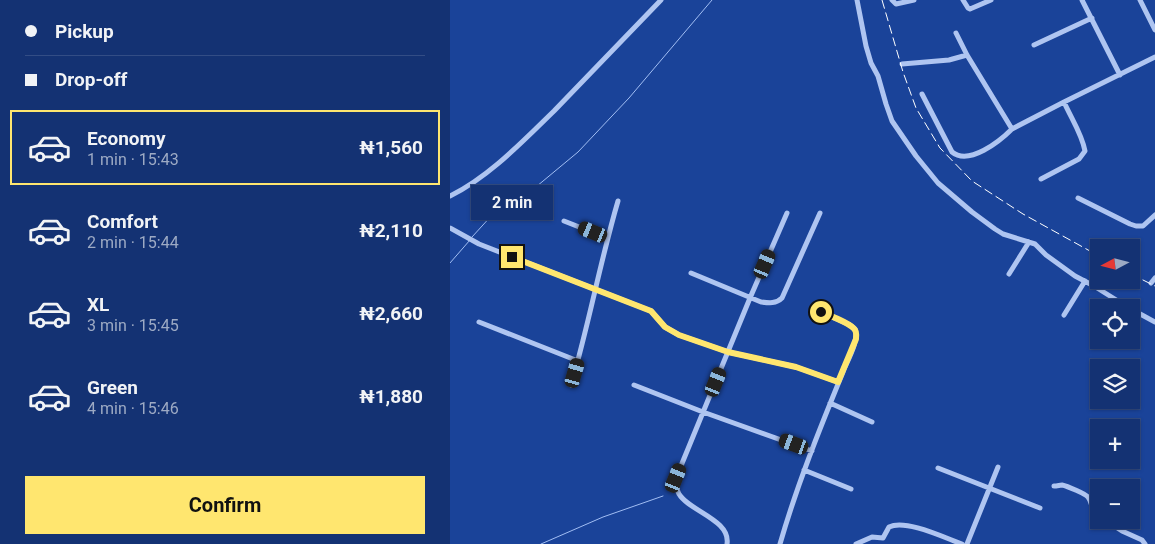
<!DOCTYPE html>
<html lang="en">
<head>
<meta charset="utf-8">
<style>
	:root { --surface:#143273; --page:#213e7b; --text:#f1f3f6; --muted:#9daac4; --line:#334d85; --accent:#ffe66f }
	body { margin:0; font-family:Roboto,sans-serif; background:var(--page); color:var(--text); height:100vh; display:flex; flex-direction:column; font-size:19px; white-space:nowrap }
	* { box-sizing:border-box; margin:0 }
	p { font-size:16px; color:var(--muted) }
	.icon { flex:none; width:28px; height:28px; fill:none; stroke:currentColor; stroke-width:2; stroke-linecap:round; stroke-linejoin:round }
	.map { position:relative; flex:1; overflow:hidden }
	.drawer { display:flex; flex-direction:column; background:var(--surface); width:450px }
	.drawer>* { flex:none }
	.banner { display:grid; align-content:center; height:110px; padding:0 25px; background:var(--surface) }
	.needle { width:32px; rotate:263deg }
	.tools { position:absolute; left:640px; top:239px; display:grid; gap:10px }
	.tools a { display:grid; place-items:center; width:50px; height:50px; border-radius:0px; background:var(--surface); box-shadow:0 1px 4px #0004,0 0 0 1px var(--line); font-size:25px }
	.end { position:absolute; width:22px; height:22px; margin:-11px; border:6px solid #ffe66f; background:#111; box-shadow:0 0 0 2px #111 }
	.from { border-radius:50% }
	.bubble { position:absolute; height:35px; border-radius:0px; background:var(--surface); box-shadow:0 1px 4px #0004,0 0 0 1px var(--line); font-size:16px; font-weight:700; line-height:35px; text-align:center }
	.car { position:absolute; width:15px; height:30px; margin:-15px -8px; border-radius:6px; box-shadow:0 0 4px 1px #0007; background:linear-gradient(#222 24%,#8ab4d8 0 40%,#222 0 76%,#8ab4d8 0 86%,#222 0) }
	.banner b { display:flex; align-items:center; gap:18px; height:48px; font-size:19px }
	.banner b+b { border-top:1px solid var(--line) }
	.banner i { width:12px; height:12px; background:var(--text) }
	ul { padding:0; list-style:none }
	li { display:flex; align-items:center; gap:15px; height:75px; margin:0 10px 8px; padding:0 15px; border:2px solid transparent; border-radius:0px }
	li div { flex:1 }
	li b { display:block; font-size:19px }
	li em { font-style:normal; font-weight:700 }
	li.active { border-color:var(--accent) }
	li>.icon { width:45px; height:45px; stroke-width:1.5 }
	.cta { display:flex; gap:10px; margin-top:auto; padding:10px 25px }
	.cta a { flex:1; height:58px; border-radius:0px; background:var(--accent); color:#111; font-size:20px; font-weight:700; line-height:58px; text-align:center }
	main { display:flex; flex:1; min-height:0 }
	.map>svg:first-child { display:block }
</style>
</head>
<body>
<main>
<section class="drawer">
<div class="banner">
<b><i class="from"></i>Pickup</b>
<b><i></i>Drop-off</b>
</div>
<ul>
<li class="active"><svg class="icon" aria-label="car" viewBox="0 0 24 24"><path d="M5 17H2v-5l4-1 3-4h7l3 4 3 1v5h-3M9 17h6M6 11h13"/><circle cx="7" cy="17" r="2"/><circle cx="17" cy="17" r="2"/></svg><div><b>Economy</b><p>1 min · 15:43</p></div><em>₦1,560</em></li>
<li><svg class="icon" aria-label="car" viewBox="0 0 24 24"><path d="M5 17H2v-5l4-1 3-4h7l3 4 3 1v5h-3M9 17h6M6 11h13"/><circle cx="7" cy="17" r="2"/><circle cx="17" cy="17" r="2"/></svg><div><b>Comfort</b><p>2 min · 15:44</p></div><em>₦2,110</em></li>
<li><svg class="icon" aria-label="car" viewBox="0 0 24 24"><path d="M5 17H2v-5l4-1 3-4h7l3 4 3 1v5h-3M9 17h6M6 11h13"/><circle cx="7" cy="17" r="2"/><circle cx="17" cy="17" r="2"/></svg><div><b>XL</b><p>3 min · 15:45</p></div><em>₦2,660</em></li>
<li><svg class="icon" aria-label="car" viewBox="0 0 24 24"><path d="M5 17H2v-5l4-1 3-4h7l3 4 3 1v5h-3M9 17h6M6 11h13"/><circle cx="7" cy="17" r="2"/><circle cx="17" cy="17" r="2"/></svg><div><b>Green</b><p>4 min · 15:46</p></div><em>₦1,880</em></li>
</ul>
<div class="cta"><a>Confirm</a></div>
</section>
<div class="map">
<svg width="705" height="544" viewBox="0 0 705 544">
	<rect width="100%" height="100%" fill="#1a4399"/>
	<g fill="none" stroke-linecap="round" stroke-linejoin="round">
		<path stroke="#a2bef3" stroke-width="1" d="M22 237 43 214 75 196 128 152 179 98 262 0
			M0 263 20 240
			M91 544 153 517 213 496"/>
		<path stroke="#afc5f1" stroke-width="5" d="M407 0 416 46 421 63 428 76 436 104 442 121 466 156 488 183 522 212 545 229 553 234 585 244 596 255 625 276 644 286 679 308
			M442 0 446 4 464 0
			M513 0 518 8 520 9 541 0
			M632 0 670 75
			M690 0 705 30
			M506 33 517 55 562 129
			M584 45 642 18
			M452 64 499 60 517 55
			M472 94 502 152C519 166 550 141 562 129L614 102 705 57
			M591 179 629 159 635 151C632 134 621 118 614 102
			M0 196C39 177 73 141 104 111 140 74 175 37 211 0
			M628 198 680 224 686 226H693L705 215
			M114 221 157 238
			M0 228 29 244 201 311 215 327 229 335 278 352 346 367 388 382
			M241 273 311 302C319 303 326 304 332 298L370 213
			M559 274 579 242
			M701 283 705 278
			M681 309 705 322
			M614 315 635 281
			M29 322 128 361
			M664 346 668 340
			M121 385C139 324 150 262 168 201
			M184 385 253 412 362 451
			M380 403 422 422
			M488 468 590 508
			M354 470 401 489
			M604 486C607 486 610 485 612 485 617 486 636 494 638 497 644 505 638 507 649 513
			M655 520 672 531 692 540 695 544
			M277 544C281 520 239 511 229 494 226 489 227 483 226 478L300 298 337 213
			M330 544C347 485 370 428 393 372 398 359 409 342 405 329L400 325 371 312
			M406 544 422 537 433 538 439 527C456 519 495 538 512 544
			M517 544 548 467"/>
		<path stroke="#fff" stroke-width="1" stroke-dasharray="9 4" stroke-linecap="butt" d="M432 0 453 72 466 108 490 148 522 181 573 214 649 256
			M681 274 705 286"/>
	</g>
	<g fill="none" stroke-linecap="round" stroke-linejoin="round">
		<path stroke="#ffe66f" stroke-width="6" d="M62 257 201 311 215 327 229 335 278 352 346 367 388 382 406 339C406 335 407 333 405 330 401 323 380 316 371 312"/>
	</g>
</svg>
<div class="tools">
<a><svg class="needle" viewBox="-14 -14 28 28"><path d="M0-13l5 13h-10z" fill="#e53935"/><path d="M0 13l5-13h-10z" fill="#9daac4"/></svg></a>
<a><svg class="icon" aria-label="locate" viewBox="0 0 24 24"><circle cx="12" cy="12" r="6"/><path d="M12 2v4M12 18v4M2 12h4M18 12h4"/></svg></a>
<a><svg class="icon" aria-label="layers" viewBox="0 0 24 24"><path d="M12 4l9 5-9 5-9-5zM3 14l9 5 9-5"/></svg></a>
<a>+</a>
<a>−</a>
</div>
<i class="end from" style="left:371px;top:312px"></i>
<i class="end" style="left:62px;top:257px"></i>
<div class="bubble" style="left:21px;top:185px;width:82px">2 min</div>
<i class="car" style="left:143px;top:232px;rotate:292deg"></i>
<i class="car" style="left:315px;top:264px;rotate:23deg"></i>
<i class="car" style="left:125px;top:373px;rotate:16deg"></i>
<i class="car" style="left:266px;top:382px;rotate:22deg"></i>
<i class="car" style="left:344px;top:444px;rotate:290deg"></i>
<i class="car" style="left:226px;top:478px;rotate:22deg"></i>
</div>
</main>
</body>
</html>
